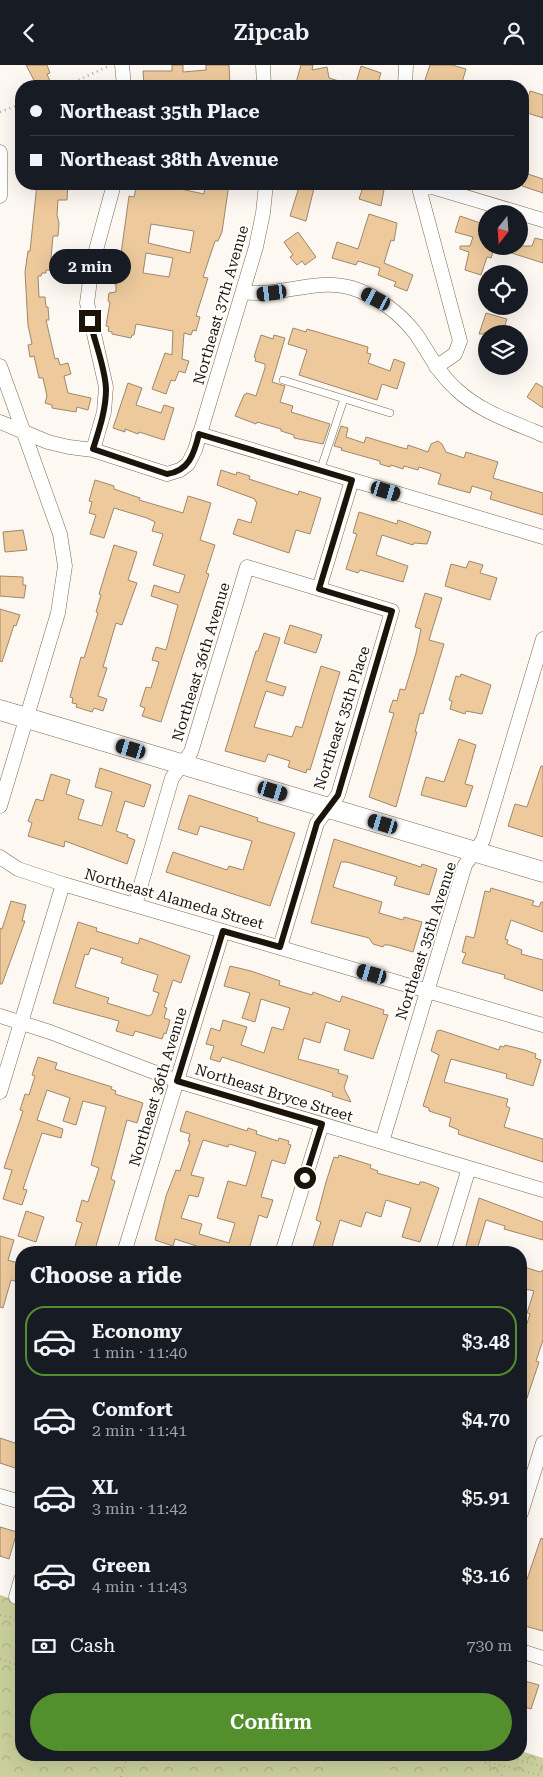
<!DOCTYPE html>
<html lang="en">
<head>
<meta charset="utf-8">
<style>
	:root { --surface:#171b24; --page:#20242c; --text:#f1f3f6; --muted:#9ea1a6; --line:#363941; --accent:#548f2e }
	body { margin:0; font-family:"Roboto Serif",serif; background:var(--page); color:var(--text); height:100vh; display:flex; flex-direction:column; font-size:19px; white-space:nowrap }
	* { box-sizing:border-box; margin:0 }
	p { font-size:16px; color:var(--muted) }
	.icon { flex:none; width:28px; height:28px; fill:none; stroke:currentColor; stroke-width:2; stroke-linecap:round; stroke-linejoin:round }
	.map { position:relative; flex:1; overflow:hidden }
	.panel { position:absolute; left:15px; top:1181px; width:512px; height:515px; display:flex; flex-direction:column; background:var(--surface); border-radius:20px; box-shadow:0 5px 20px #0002 }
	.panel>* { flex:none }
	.banner { position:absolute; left:15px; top:15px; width:514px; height:110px; border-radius:20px; box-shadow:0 5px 20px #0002; display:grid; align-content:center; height:110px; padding:0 15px; background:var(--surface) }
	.needle { width:32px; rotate:197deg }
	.buttons { position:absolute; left:478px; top:140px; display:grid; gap:10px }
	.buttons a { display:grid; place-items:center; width:50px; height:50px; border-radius:50%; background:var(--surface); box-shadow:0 5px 20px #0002; font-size:25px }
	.end { position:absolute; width:22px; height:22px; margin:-11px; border:6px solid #1d1409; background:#fff; box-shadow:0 0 0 2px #fff }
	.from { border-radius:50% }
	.bubble { position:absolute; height:35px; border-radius:18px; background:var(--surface); box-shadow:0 5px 20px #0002; font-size:16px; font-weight:600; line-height:35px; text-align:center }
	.car { position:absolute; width:15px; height:30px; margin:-15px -8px; border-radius:6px; box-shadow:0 0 4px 1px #0007; background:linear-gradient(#222 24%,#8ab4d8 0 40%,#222 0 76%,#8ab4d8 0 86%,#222 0) }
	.banner b { display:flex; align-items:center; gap:18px; height:48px; font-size:19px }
	.banner b+b { border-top:1px solid var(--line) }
	.banner i { width:12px; height:12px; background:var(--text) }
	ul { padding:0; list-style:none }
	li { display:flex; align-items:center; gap:15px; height:70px; margin:0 10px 8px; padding:0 5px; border:2px solid transparent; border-radius:20px }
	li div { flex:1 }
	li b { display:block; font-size:19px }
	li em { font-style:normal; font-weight:600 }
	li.active { border-color:var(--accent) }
	li>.icon { width:45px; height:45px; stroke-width:1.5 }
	h2 { padding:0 15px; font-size:22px; line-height:60px }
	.pay { display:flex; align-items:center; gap:12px; height:55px; padding:0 15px; font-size:19px }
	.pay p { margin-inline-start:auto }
	.primary-button { display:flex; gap:10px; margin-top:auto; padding:10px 15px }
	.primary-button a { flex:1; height:58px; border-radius:30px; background:var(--accent); color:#fff; font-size:20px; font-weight:600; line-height:58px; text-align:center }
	header { display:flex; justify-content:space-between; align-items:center; height:65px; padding:0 15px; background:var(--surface); font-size:22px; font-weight:600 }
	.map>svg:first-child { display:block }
</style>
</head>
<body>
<header><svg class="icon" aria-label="back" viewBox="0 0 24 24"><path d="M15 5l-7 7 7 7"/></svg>Zipcab<svg class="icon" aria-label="person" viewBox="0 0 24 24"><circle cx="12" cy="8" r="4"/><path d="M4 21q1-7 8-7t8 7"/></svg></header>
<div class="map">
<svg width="543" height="1712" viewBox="0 0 543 1712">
	<defs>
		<pattern id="park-crowns" width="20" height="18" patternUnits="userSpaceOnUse" patternTransform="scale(1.25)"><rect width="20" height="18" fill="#cad09c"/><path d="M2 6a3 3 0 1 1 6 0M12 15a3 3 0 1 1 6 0" fill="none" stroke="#adb285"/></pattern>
	</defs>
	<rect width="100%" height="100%" fill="#fdf8f2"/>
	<path fill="url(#park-crowns)" d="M0 1530 21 1537V1690H521V1686L543 1693V1712H0Z"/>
	<path fill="#cad09c" d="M341 1690H361L404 1712H330Z"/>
	<path fill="#edc99c" stroke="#9e886c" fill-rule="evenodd" d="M26 0H47L50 8 47 9 52 21H37Z
		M172 0H183V7L206 5V0H229L230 21H144L143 6H172Z
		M301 0H313L312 5 327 2 329 13 349 19V21H295Z
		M430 0H452L466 4 461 21H423Z
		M361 1 381 8 377 21H355Z
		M530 26 543 30V53L524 47Z
		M522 107 543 114V128L522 121Z
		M37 119H68L67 135H58L57 150 59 158 58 171H53L50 205H46V208H42L41 211H38L39 232H45L46 242H48L49 255H46L55 294 58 293 60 300 68 298 71 309 64 311 68 328 91 333 88 345 77 342 76 347 52 343V340L45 338 47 331 43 313H39L34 291 30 292 28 280 32 279 28 260 25 207 28 186H30Z
		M137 119H157L204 129 205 119H229L222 167 218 176H215L203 212 208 213 196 251 200 252 196 266 193 265 191 270 184 268 182 294 189 296 185 308 179 306 175 316 171 315 166 329 152 324 165 288 172 290 173 266 136 259 134 270H132L131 273 112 269V267L108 266 109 262 106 261 110 237 108 236 109 228 116 227V219H114L118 195 120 196 129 131 134 132ZM151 159 194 166 190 188 148 178ZM146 188 173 193 169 212 143 208Z
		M300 119H315L306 156 290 151Z
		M364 119H385L381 141 359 134Z
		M369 149 397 158 394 176 391 175 384 198 413 210 407 226 394 221 396 217 378 210 380 203 358 196 356 200 332 193 337 177 358 184Z
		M460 151 486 160V181H495L491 193 487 192 481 210 465 205 469 187 460 184V181H470L473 172 455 167Z
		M298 167 316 192 305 200 302 196 297 200 290 192 293 190 284 177Z
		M535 173 543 175V198L499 184V181H532Z
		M486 248 507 254 502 269H479Z
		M293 263 306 267 307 264 368 282 367 288 371 289 368 298 390 306 394 294 405 298 397 324 382 319 377 335 299 310 307 285 288 279Z
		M261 270 273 274 274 270 285 273 272 317 285 321 280 337 293 341 291 347 330 359 323 379 294 373V370L281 366V364L257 357 256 359 235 351 244 330 247 328 256 331 265 303V299L255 296 256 293 254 292Z
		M128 318 142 323 136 340 161 348 164 340 174 343 164 375 139 367 138 369 125 364V367L113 363Z
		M536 318 543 322V343L527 332Z
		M341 361 348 363 346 372 364 378 366 372 399 382 407 384 408 380 428 387 431 379 438 376 442 379 446 387 464 393 466 387 498 397 493 413 543 428V450L490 434 492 427 472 421 470 428 438 419 441 409 419 402 418 405 404 401 403 404 391 400 390 402 380 399V396L341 385 342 383 334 381Z
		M221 405 236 410 237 407 250 411 249 414 298 430 299 426 321 433 310 469 296 465 289 488 233 469 238 454 251 458 257 437 255 436V434L217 420Z
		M95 415 114 421V424L140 433 139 435 183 448 188 431 211 438 200 475 215 480 206 508 209 509 161 657 142 651 145 643 140 641 146 622 151 623 159 597 152 595 156 582 166 585 178 540 151 531 154 520 179 528 185 510 153 500 163 469 152 466 155 457 147 453 114 443 104 473 90 469 96 450 89 448 92 437 89 436Z
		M359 447 397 459 398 455 431 467 427 479 414 478 413 480 382 470 376 490 408 501 403 517 360 505 358 508 346 504 357 469 353 468Z
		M23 465 27 485 5 487 3 467Z
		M114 480 137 487 128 515 137 518 122 560 116 558 103 602 107 603 98 631 107 634 103 646 94 643 92 647 76 642 77 639 72 638 73 633 70 632 81 592 84 593 98 548 96 547 101 530 99 529Z
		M469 496 483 500 480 508 497 513 490 535 445 521 451 499 466 503Z
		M0 511 23 512V520H26L24 533 0 531Z
		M425 528 442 533 429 575 444 579 423 649 420 648 415 667H417L396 742 369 732 394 648 389 647 393 635 397 636 400 624 405 625 416 588 421 564 415 562Z
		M0 544 20 550 16 561 14 560 2 597 0 596Z
		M290 560 322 570 316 588 284 578Z
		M264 568 280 573 266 616 286 622 283 631 266 626 254 662 292 672 296 661 302 663 321 601 340 607 310 705 307 704 306 708 288 702 290 696 268 689 265 697 225 686 256 586H258Z
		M461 609 491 620 482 649 466 646 465 649 450 644 452 636 449 635 456 611 460 612Z
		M459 674 476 680 465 719 473 721 466 742 421 730 426 712 444 717Z
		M541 701H543V772L508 761 515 739 527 742Z
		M100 703 151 720 144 742 125 736 116 766 128 770 127 772 135 775 127 799 65 776 64 782 28 771 32 758 28 756 36 734 43 736 51 709 70 715 66 729 84 735 78 754 102 761 112 727 95 722Z
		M189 730 258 753 257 756 295 768 270 841 166 807 173 787 227 805 229 801 243 805 252 776 200 761 197 770 178 764Z
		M334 774 421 802 422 799 437 804 429 830 394 820 397 812 347 797H341L333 822 382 837 379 848 403 855 404 852 422 857 413 887 389 880H384L383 882 373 879 369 873 311 858Z
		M491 823 534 836 532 840 539 842 541 837H543V867L511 855 505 874 508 875 507 879 522 885 521 889 543 895V926L504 913 505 910 462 898 466 888 462 887 466 871 474 873 485 826 490 827Z
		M11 836 26 840 22 856H25L2 919H0V863L2 864Z
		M78 857 97 863 96 866 138 879 140 873 190 891 181 918 173 915 164 942 167 943 164 953 170 955 166 969 164 968 162 974 135 966 133 971 116 966 119 956 53 938ZM91 883 123 893 121 898 158 910 153 926 159 928 152 949 149 951 107 938 109 933 75 922 85 889 88 890Z
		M230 901 251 906 280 916 279 920 312 930 313 927 340 937 342 931 384 945 383 949 388 950 373 994 344 985 350 965 326 957 320 978 304 973 298 994 339 1005 338 1008 348 1011 344 1023 351 1037 332 1031 333 1028 222 992 220 997 210 994 214 981 206 979 211 963 220 966 223 955 247 962 241 980 264 988 272 962 283 965 290 943 261 934 255 957 242 953 250 928 224 921Z
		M440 965 499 985 500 981 504 982 505 980 525 985 536 989 535 993 541 995 533 1021 506 1013 507 1009 451 994 444 1017 508 1034 506 1041 510 1043 504 1062 543 1074V1097L458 1069 459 1065 449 1061 451 1053 429 1046V1043L423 1041 439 990 431 986 437 966Z
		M38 992 57 998 55 1004 112 1022 111 1024 116 1026 115 1029 143 1038 137 1058 127 1055 111 1114 115 1116 94 1188H73L82 1158 76 1156 82 1135 88 1137 99 1103 91 1100 106 1042 83 1036 76 1060 63 1056 70 1033 47 1025 37 1055 63 1064 61 1073 42 1068 23 1124 27 1125 22 1140 3 1134 12 1105 4 1103 23 1046 20 1045 25 1029 29 1030 35 1011 32 1010Z
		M186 1046 247 1066 248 1063 257 1066 256 1069 278 1076 279 1073 289 1076 288 1079 291 1080 285 1099 272 1095 261 1132 273 1135 267 1153 259 1150 249 1184 251 1188H218L175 1174 173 1181 155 1175 166 1131 176 1105 180 1106 190 1076H188L190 1069 180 1066ZM203 1075 228 1082 229 1079 256 1087 246 1121 228 1116 217 1153 235 1158 229 1178 199 1169 202 1159 181 1153 189 1130 198 1132 204 1113 191 1110Z
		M339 1090 371 1100 370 1103 378 1106 377 1108 419 1120 420 1117H424L439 1123 420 1177 402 1172 411 1143 386 1135 381 1152 366 1147 361 1162 340 1155 330 1188H311L321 1157 316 1155 326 1117 334 1092 338 1093Z
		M479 1133 543 1157V1175L504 1164 505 1161 486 1155 476 1188H464Z
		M26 1146 44 1152 36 1177 18 1171Z
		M0 1171 14 1175 8 1195 21 1199 18 1207 21 1208V1218L11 1215 3 1243 0 1242Z
		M521 1201 540 1207 543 1205V1275L536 1296 539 1297 524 1342 521 1341V1277L530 1249 527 1248 534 1226 521 1223Z
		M0 1373 21 1380V1405L0 1398Z
		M0 1462 17 1467 9 1494 0 1491Z
		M541 1473 543 1474V1566L521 1560V1532Z
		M521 1615 539 1620 531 1644 521 1641Z"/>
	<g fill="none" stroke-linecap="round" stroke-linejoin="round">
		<defs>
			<path id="lane" d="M283 315 390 348
				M320 406 344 334"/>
			<path id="street" d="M122 0 124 21
				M263 0 264 21
				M405 21 406 0
				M0 87V131
				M418 119 460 276 455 289 436 302
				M422 119 543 155
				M243 227C280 233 314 212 352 223 377 231 400 248 416 269 429 288 438 308 456 324 480 347 513 357 543 370
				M0 301 60 469 65 501 58 548 0 741
				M0 357 48 377 69 382 93 385 167 409 180 405 188 399 195 385 256 182 263 148 266 119
				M199 369 543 472
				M93 385 104 347 106 322 87 238 92 200 114 119
				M319 524 352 415
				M0 792 18 804 63 819 543 960
				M135 840 172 713 191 687 247 502 392 546 338 730 317 758 280 882
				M0 951 50 967 177 1016 543 1125
				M0 1027 63 819
				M382 1077 465 800 483 775 543 574
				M124 1188 223 866
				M282 1188 322 1059
				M443 1188 469 1103
				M0 1431 21 1437
				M521 1448 543 1378
				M16 1532 21 1514
				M521 1586 543 1593"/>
			<path id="secondary" d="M0 645 543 807"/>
		</defs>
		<use href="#lane" stroke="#7e694e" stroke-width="8"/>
		<use href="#street" stroke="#7e694e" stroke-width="15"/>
		<use href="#secondary" stroke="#7e694e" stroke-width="21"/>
		<path stroke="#aea8a0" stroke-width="2.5" stroke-dasharray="1 4" stroke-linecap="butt" d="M65 21 109 1
			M0 47 21 39
			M0 1550 21 1555
			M0 1594 21 1601
			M445 1690 493 1698 543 1711
			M479 1690 483 1696 505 1712
			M503 1690 543 1702
			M121 1712 128 1690"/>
		<use href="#lane" stroke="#fff" stroke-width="7"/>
		<use href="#street" stroke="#fff" stroke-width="14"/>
		<use href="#secondary" stroke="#fff" stroke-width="20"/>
	</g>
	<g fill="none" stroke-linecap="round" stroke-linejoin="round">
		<path stroke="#1d1409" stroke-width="6" d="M90 256C95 279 105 301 106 324 106 345 99 365 93 384L167 409C189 406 194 389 199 369L352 415 319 524 392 546 338 730 317 758 280 882 223 866 177 1016 322 1059 305 1113"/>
	</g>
	<g text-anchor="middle" stroke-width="4" stroke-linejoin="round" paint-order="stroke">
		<g font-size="15" fill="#1d1409" stroke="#fff">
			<text transform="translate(221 240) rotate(-74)" y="5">Northeast 37th Avenue</text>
			<text transform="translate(201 597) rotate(-73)" y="5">Northeast 36th Avenue</text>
			<text transform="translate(342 653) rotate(-72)" y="5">Northeast 35th Place</text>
			<text transform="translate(174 834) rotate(16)" y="5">Northeast Alameda Street</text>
			<text transform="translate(426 876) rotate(-72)" y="5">Northeast 35th Avenue</text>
			<text transform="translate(158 1022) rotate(-73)" y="5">Northeast 36th Avenue</text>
			<text transform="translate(274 1028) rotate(17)" y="5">Northeast Bryce Street</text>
		</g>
	</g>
</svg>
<div class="buttons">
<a><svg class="needle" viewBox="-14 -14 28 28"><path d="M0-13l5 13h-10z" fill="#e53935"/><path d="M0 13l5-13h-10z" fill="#9ea1a6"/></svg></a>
<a><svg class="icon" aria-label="locate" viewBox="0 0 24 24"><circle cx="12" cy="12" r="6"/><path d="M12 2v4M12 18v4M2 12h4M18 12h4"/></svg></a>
<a><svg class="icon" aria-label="layers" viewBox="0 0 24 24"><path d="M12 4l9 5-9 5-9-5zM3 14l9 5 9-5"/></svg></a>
</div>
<i class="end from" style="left:305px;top:1113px"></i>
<i class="end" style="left:90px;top:256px"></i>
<div class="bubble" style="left:49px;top:184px;width:82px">2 min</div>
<i class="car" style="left:272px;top:228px;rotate:263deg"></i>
<i class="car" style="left:376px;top:234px;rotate:297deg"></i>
<i class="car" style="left:386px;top:426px;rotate:107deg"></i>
<i class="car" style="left:131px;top:684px;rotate:287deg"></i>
<i class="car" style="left:273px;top:726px;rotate:107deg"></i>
<i class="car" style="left:383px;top:759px;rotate:287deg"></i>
<i class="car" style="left:372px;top:909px;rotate:286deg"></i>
<div class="banner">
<b><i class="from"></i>Northeast 35th Place</b>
<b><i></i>Northeast 38th Avenue</b>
</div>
<section class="panel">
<h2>Choose a ride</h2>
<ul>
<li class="active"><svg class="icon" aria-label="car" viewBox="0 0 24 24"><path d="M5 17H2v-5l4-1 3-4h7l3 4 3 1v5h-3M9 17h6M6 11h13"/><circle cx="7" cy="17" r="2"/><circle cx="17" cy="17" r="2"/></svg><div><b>Economy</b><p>1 min · 11:40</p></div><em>$3.48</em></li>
<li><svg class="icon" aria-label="car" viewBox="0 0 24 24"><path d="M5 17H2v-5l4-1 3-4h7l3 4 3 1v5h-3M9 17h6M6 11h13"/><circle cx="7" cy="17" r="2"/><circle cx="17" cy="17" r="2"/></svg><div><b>Comfort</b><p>2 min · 11:41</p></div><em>$4.70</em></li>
<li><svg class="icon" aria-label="car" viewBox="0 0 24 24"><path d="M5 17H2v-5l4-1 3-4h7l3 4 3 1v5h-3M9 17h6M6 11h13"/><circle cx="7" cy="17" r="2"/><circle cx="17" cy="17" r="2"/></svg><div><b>XL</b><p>3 min · 11:42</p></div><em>$5.91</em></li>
<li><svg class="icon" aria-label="car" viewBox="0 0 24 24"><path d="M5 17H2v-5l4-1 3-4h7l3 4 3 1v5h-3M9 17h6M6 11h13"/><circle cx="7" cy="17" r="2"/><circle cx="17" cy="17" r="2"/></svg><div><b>Green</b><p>4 min · 11:43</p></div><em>$3.16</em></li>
</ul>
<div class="pay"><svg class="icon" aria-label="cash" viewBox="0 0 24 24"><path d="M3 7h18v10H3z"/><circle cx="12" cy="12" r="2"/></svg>Cash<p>730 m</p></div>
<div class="primary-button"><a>Confirm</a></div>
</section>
</div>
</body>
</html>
